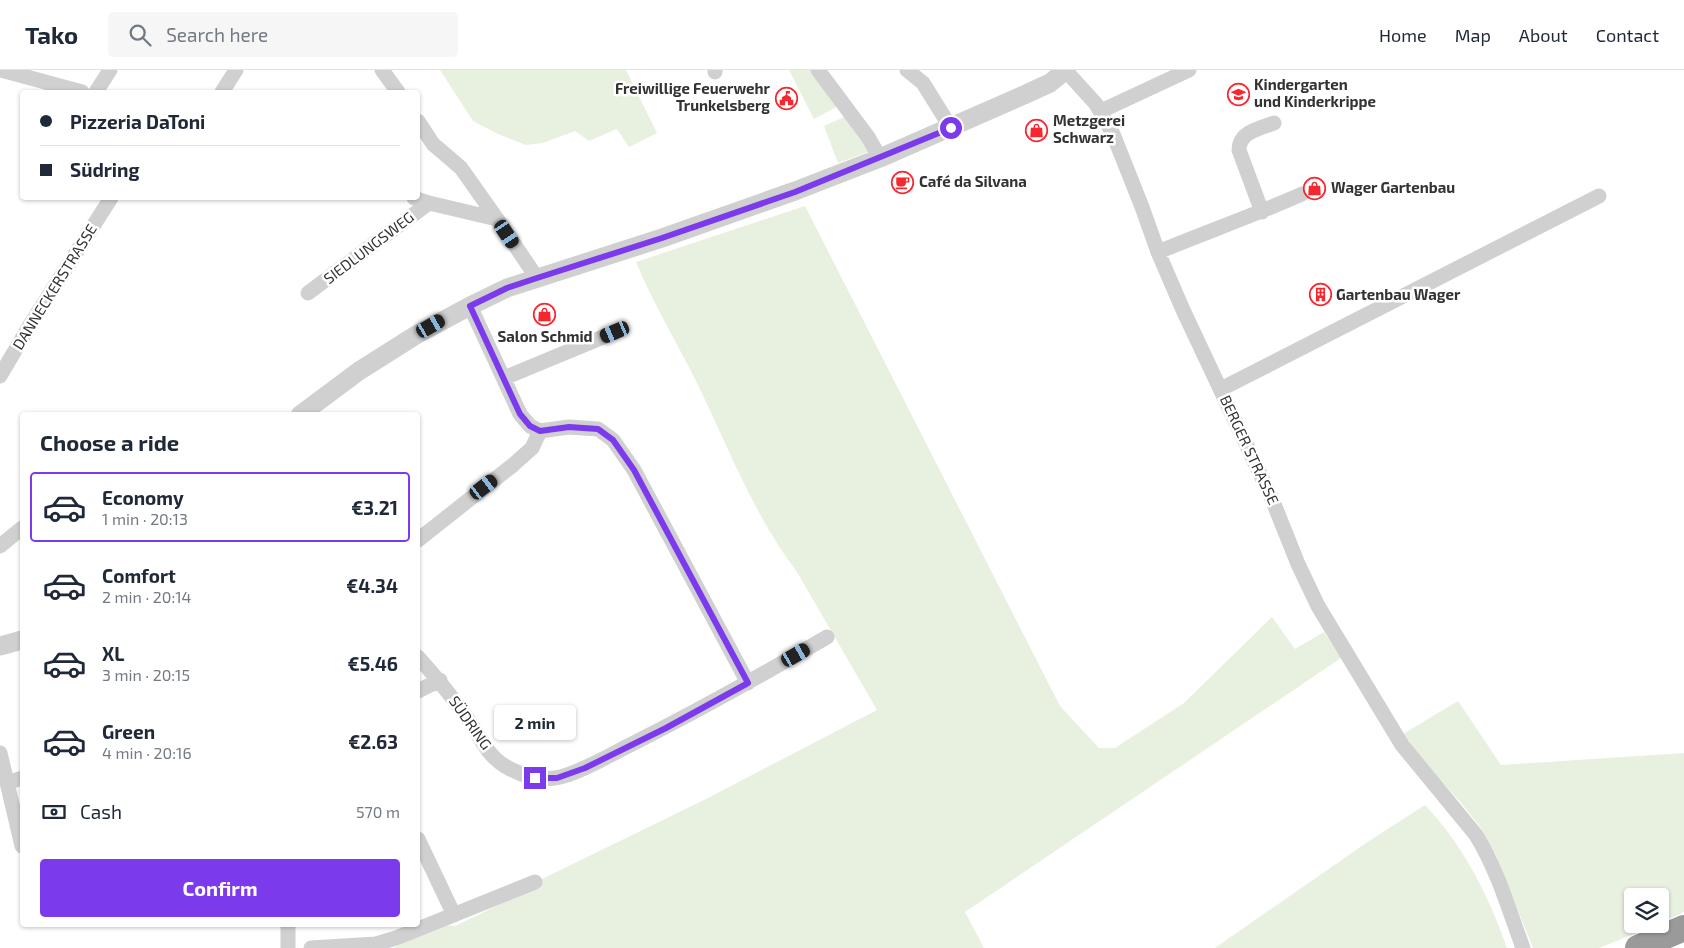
<!DOCTYPE html>
<html lang="en">
<head>
<meta charset="utf-8">
<style>
	:root { --surface:#fff; --page:#f6f6f7; --text:#1f2937; --muted:#747a83; --line:#e0e1e3; --accent:#7c3aed }
	body { margin:0; font-family:"Exo 2",sans-serif; background:var(--page); color:var(--text); height:100vh; display:flex; flex-direction:column; font-size:19px; white-space:nowrap }
	* { box-sizing:border-box; margin:0 }
	p { font-size:16px; color:var(--muted) }
	.icon { flex:none; width:28px; height:28px; fill:none; stroke:currentColor; stroke-width:2; stroke-linecap:round; stroke-linejoin:round }
	.map { position:relative; flex:1; overflow:hidden }
	.sheet { position:absolute; left:20px; top:342px; width:400px; height:515px; display:flex; flex-direction:column; background:var(--surface); border-radius:5px; box-shadow:0 1px 4px #0004 }
	.sheet>* { flex:none }
	.banner { position:absolute; left:20px; top:20px; width:400px; height:110px; border-radius:5px; box-shadow:0 1px 4px #0004; display:grid; align-content:center; height:110px; padding:0 20px; background:var(--surface) }
	.tools { position:absolute; left:1624px; top:818px; display:grid; gap:10px }
	.tools a { display:grid; place-items:center; width:45px; height:45px; border-radius:5px; background:var(--surface); box-shadow:0 1px 4px #0004; font-size:25px }
	.end { position:absolute; width:22px; height:22px; margin:-11px; border:6px solid #7c3aed; background:#fff; box-shadow:0 0 0 2px #fff }
	.from { border-radius:50% }
	.bubble { position:absolute; height:35px; border-radius:5px; background:var(--surface); box-shadow:0 1px 4px #0004; font-size:16px; font-weight:700; line-height:35px; text-align:center }
	.car { position:absolute; width:15px; height:30px; margin:-15px -8px; border-radius:6px; box-shadow:0 0 4px 1px #0007; background:linear-gradient(#222 24%,#8ab4d8 0 40%,#222 0 76%,#8ab4d8 0 86%,#222 0) }
	.banner b { display:flex; align-items:center; gap:18px; height:48px; font-size:19px }
	.banner b+b { border-top:1px solid var(--line) }
	.banner i { width:12px; height:12px; background:var(--text) }
	ul { padding:0; list-style:none }
	li { display:flex; align-items:center; gap:15px; height:70px; margin:0 10px 8px; padding:0 10px; border:2px solid transparent; border-radius:5px }
	li div { flex:1 }
	li b { display:block; font-size:19px }
	li em { font-style:normal; font-weight:700 }
	li.on { border-color:var(--accent) }
	li>.icon { width:45px; height:45px; stroke-width:1.5 }
	h2 { padding:0 20px; font-size:22px; line-height:60px }
	.pay { display:flex; align-items:center; gap:12px; height:55px; padding:0 20px; font-size:19px }
	.pay p { margin-inline-start:auto }
	.primary-button { display:flex; gap:10px; margin-top:auto; padding:10px 20px }
	.primary-button a { flex:1; height:58px; border-radius:5px; background:var(--accent); color:#fff; font-size:20px; font-weight:700; line-height:58px; text-align:center }
	header { display:flex; align-items:center; gap:30px; box-sizing:border-box; height:70px; padding:0 25px; background:var(--surface); border-bottom:1px solid var(--line) }
	header strong { font-size:24px }
	nav { display:flex; gap:28px; margin-inline-start:auto; font-size:18px }
	.search { width:350px; height:45px; background:var(--page); display:flex; align-items:center; gap:12px; box-sizing:border-box; padding:0 18px; border-radius:5px; color:var(--muted); font-size:19px }
	.map>svg:first-child { display:block }
</style>
</head>
<body>
<header>
<strong>Tako</strong>
<div class="search"><svg class="icon" aria-label="search" viewBox="0 0 24 24"><circle cx="10" cy="10" r="6"/><path d="M15 15l6 6"/></svg>Search here</div>
<nav><a>Home</a><a>Map</a><a>About</a><a>Contact</a></nav>
</header>
<div class="map">
<svg width="1684" height="878" viewBox="0 0 1684 878">
	<rect width="100%" height="100%" fill="#fff"/>
	<path fill="#e8f0e0" d="M440 0H626L657 63 629 77 617 59 589 71 575 61 543 73 526 75 498 64 473 51Z
		M789 0H811L838 36 814 49Z
		M849 45 873 80 838 93 824 56Z
		M805 136 1060 636 1099 678H1115L1184 633 1272 547 1295 579 1324 562 1341 588 965 842 984 878H393L443 855 455 856 536 817 540 810 706 729 877 640 797 502C753 444 728 376 696 311 676 271 653 233 636 192Z
		M1458 631 1501 695 1684 683V842L1660 853V826H1632V854H1658L1599 878H1533L1496 785 1481 758 1462 734 1425 693 1403 664Z
		M1425 735C1463 775 1489 826 1507 878H1215L1366 773Z"/>
	<g fill="none" stroke-linecap="round" stroke-linejoin="round">
		<path stroke="#d0d0d0" stroke-width="15" d="M1 0 82 22
			M382 0 398 22
			M715 0V2
			M818 0 868 67 880 88
			M907 0 923 13 951 58
			M1065 0 1096 34 1113 64 1142 137 1158 182 1183 240 1272 429 1298 494 1318 536 1402 675 1476 765C1498 801 1509 840 1523 878
			M96 22 110 0
			M222 22 236 0
			M1101 41 1189 0
			M418 51 433 74 461 98 497 149
			M414 128 429 133 497 149 537 208
			M1262 142 1239 80C1239 62 1260 58 1274 53
			M1158 182C1206 162 1255 145 1302 124
			M308 223 429 133
			M0 306 30 255 111 128
			M504 308 615 262
			M1221 319 1599 126
			M540 361 569 357 598 359 613 370 634 400 748 613
			M418 470 513 395 532 378 540 361 530 356 520 344 470 236
			M0 476 22 458
			M418 587C437 608 454 629 470 652 480 667 488 686 505 696 520 705 538 710 555 708 574 706 610 685 628 676 696 642 762 605 827 567
			M418 621 440 610
			M0 683 22 776
			M7 713 22 708
			M418 769 454 845
			M288 855V878
			M311 878 376 874 396 868 535 812"/>
		<path stroke="#d0d0d0" stroke-width="19" d="M300 345 359 301 416 265 470 236 507 218 662 168 795 121 880 88 1026 24 1050 13 1066 0
			M0 576 22 570"/>
		<path stroke="#9a9a9a" stroke-width="26" d="M1638 878 1684 858"/>
	</g>
	<g fill="none" stroke-linecap="round" stroke-linejoin="round">
		<path stroke="#7c3aed" stroke-width="6" d="M535 708H557L585 698 666 658 748 613 634 400 613 370 598 359 569 357 540 361 530 356 520 344 470 236 507 218 537 208 662 168 795 122 951 58"/>
	</g>
	<defs>
		<symbol id="school-ring" viewBox="-11 -11 22 22"><circle r="9.5" fill="#fff" stroke="#f6282f" stroke-width="1.5"/><path d="M0-5L7-2L0 1L-7-2ZM-4 1L0 2.5L4 1V4Q0 6-4 4Z" fill="#f6282f"/></symbol>
		<symbol id="civic-ring" viewBox="-11 -11 22 22"><circle r="9.5" fill="#fff" stroke="#f6282f" stroke-width="1.5"/><path d="M-.6-6.5H3V-4.5H.6V-3L4-1V1h2V6H-6V1h2V-1L-.6-3ZM-1.2 2.5V6h2.4V2.5Z" fill="#f6282f"/></symbol>
		<symbol id="shop-ring" viewBox="-11 -11 22 22"><circle r="9.5" fill="#fff" stroke="#f6282f" stroke-width="1.5"/><path d="M-5-2.5h2.3a2.7 3.5 0 0 1 5.4 0H5L5.5 6h-11ZM-1.5-2.5h3a1.5 2.3 0 0 0-3 0Z" fill="#f6282f"/></symbol>
		<symbol id="cafe-ring" viewBox="-11 -11 22 22"><circle r="9.5" fill="#fff" stroke="#f6282f" stroke-width="1.5"/><path d="M-5.5-4.5H6V0H3Q3 3.5 0 3.5H-2.5Q-5.5 3.5-5.5 0ZM3-3.2v2h1.7v-2ZM-6 4.5H4V6H-6Z" fill="#f6282f"/></symbol>
		<symbol id="building-ring" viewBox="-11 -11 22 22"><circle r="9.5" fill="#fff" stroke="#f6282f" stroke-width="1.5"/><path d="M-4-6H4V6H1V3H-1V6H-4ZM-2.5-4.3h1.7v1.8h-1.7ZM.8-4.3h1.7v1.8H.8ZM-2.5-1h1.7V.8h-1.7ZM.8-1h1.7V.8H.8Z" fill="#f6282f"/></symbol>
	</defs>
	<g fill-rule="evenodd">
		<use href="#school-ring" x="1226" y="12" width="25" height="25"/>
		<use href="#civic-ring" x="774" y="16" width="25" height="25"/>
		<use href="#shop-ring" x="1024" y="48" width="25" height="25"/>
		<use href="#cafe-ring" x="890" y="100" width="25" height="25"/>
		<use href="#shop-ring" x="1302" y="106" width="25" height="25"/>
		<use href="#building-ring" x="1308" y="212" width="25" height="25"/>
		<use href="#shop-ring" x="532" y="232" width="25" height="25"/>
	</g>
	<g text-anchor="middle" stroke-width="5" stroke-linejoin="round" paint-order="stroke">
		<g font-size="15" font-weight="bold" fill="#333" stroke="#fff" text-anchor="start">
			<text x="1254" y="20">Kindergarten<tspan x="1254" dy="17">und Kinderkrippe</tspan></text>
			<text x="770" y="24" text-anchor="end">Freiwillige Feuerwehr<tspan x="770" dy="17">Trunkelsberg</tspan></text>
			<text x="1053" y="56">Metzgerei<tspan x="1053" dy="17">Schwarz</tspan></text>
			<text x="919" y="117">Café da Silvana</text>
			<text x="1331" y="123">Wager Gartenbau</text>
			<text x="1336" y="230">Gartenbau Wager</text>
			<text x="545" y="272" text-anchor="middle">Salon Schmid</text>
		</g>
		<g font-size="15" fill="#333" stroke="#fff">
			<text transform="translate(369 178) rotate(-37)" y="5">SIEDLUNGSWEG</text>
			<text transform="translate(55 217) rotate(-58)" y="5">DANNECKERSTRASSE</text>
			<text transform="translate(1249 380) rotate(65)" y="5">BERGER STRASSE</text>
			<text transform="translate(470 653) rotate(55)" y="5">SÜDRING</text>
		</g>
	</g>
</svg>
<div class="tools">
<a><svg class="icon" aria-label="layers" viewBox="0 0 24 24"><path d="M12 4l9 5-9 5-9-5zM3 14l9 5 9-5"/></svg></a>
</div>
<i class="end from" style="left:951px;top:58px"></i>
<i class="end" style="left:535px;top:708px"></i>
<div class="bubble" style="left:494px;top:635px;width:82px">2 min</div>
<i class="car" style="left:507px;top:164px;rotate:146deg"></i>
<i class="car" style="left:431px;top:256px;rotate:60deg"></i>
<i class="car" style="left:615px;top:262px;rotate:247deg"></i>
<i class="car" style="left:484px;top:417px;rotate:53deg"></i>
<i class="car" style="left:796px;top:585px;rotate:60deg"></i>
<div class="banner">
<b><i class="from"></i>Pizzeria DaToni</b>
<b><i></i>Südring</b>
</div>
<section class="sheet">
<h2>Choose a ride</h2>
<ul>
<li class="on"><svg class="icon" aria-label="car" viewBox="0 0 24 24"><path d="M5 17H2v-5l4-1 3-4h7l3 4 3 1v5h-3M9 17h6M6 11h13"/><circle cx="7" cy="17" r="2"/><circle cx="17" cy="17" r="2"/></svg><div><b>Economy</b><p>1 min · 20:13</p></div><em>€3.21</em></li>
<li><svg class="icon" aria-label="car" viewBox="0 0 24 24"><path d="M5 17H2v-5l4-1 3-4h7l3 4 3 1v5h-3M9 17h6M6 11h13"/><circle cx="7" cy="17" r="2"/><circle cx="17" cy="17" r="2"/></svg><div><b>Comfort</b><p>2 min · 20:14</p></div><em>€4.34</em></li>
<li><svg class="icon" aria-label="car" viewBox="0 0 24 24"><path d="M5 17H2v-5l4-1 3-4h7l3 4 3 1v5h-3M9 17h6M6 11h13"/><circle cx="7" cy="17" r="2"/><circle cx="17" cy="17" r="2"/></svg><div><b>XL</b><p>3 min · 20:15</p></div><em>€5.46</em></li>
<li><svg class="icon" aria-label="car" viewBox="0 0 24 24"><path d="M5 17H2v-5l4-1 3-4h7l3 4 3 1v5h-3M9 17h6M6 11h13"/><circle cx="7" cy="17" r="2"/><circle cx="17" cy="17" r="2"/></svg><div><b>Green</b><p>4 min · 20:16</p></div><em>€2.63</em></li>
</ul>
<div class="pay"><svg class="icon" aria-label="cash" viewBox="0 0 24 24"><path d="M3 7h18v10H3z"/><circle cx="12" cy="12" r="2"/></svg>Cash<p>570 m</p></div>
<div class="primary-button"><a>Confirm</a></div>
</section>
</div>
</body>
</html>
